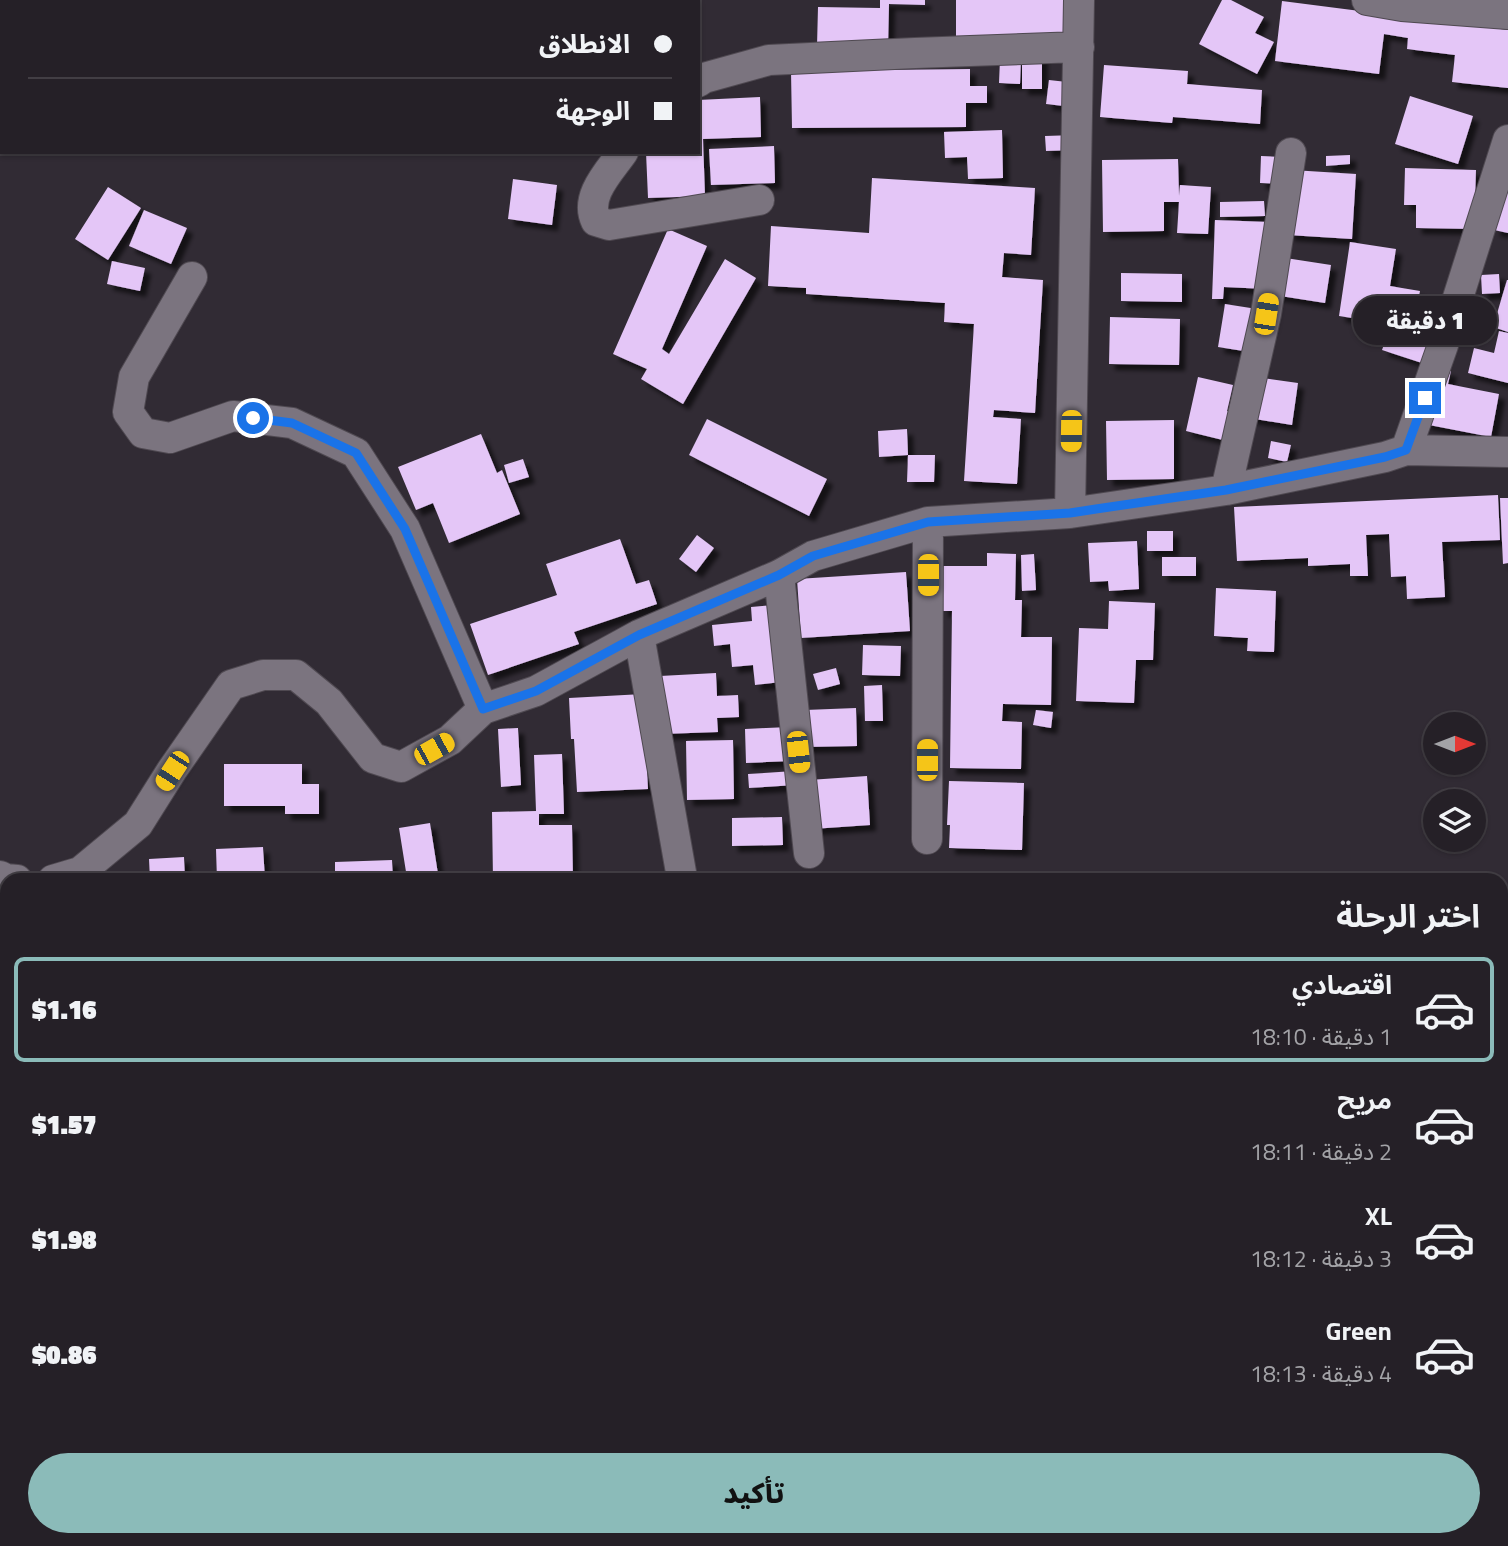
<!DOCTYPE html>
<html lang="ar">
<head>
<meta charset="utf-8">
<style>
	:root { --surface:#252027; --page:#2d282f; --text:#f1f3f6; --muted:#a3a3a7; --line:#423e44; --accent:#8bbbb9 }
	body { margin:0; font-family:"Titillium Web","Noto Sans Arabic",sans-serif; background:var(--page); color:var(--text); direction:rtl; height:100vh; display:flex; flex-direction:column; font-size:26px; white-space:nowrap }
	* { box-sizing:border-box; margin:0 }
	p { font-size:23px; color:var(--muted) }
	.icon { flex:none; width:38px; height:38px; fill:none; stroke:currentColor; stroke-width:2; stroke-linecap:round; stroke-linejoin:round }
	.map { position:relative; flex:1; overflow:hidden; direction:ltr }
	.details { position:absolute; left:0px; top:873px; width:1508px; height:674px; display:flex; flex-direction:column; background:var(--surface); border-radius:21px 21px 0 0; box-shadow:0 2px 5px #0004,0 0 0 2px var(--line); direction:rtl }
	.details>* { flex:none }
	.guide { position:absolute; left:0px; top:0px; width:700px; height:154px; box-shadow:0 2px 5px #0004,0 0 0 2px var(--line); direction:rtl; display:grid; align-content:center; height:154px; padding:0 28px; background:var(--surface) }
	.needle { width:46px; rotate:90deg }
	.tools { position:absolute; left:1423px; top:712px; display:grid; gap:14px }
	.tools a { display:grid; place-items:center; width:63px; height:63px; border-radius:50%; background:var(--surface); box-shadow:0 2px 5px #0004,0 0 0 2px var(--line); font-size:35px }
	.end { position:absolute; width:32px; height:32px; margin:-16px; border:9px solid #1a73e8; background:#fff; box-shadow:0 0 0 4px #fff }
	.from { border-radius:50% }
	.bubble { position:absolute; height:49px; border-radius:24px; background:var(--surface); box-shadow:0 2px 5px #0004,0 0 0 2px var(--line); font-size:23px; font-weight:800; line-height:49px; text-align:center; direction:rtl }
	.car { position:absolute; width:21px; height:42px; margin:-21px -10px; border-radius:9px; box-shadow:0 0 5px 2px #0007; background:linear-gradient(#f5c518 24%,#345 0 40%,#f5c518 0 76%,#345 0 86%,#f5c518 0) }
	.guide b { display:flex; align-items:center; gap:24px; height:66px; font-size:26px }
	.guide b+b { border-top:2px solid var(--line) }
	.guide i { width:18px; height:18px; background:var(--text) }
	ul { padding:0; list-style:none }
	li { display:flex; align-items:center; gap:21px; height:105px; margin:0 14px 10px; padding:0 14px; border:4px solid transparent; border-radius:10px }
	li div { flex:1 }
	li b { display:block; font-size:26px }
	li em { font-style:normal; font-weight:800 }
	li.active { border-color:var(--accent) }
	li>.icon { width:63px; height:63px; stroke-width:1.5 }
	h2 { padding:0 28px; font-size:32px; line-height:84px }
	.primary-button { display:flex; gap:14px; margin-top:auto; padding:14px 28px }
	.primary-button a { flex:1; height:80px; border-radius:42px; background:var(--accent); color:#111; font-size:28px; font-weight:800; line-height:80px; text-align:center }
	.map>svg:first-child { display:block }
</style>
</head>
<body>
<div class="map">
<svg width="1508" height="1546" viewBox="0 0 1508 1546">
	<defs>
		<filter id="shadow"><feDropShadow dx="6" dy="6" stdDeviation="2" flood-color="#0009"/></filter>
	</defs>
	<rect width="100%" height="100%" fill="#312b34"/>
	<path fill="#e4c6f7" filter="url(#shadow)" d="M880 0H925V5L889 4 888 47 817 46 818 7 880 8Z
		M956 0H1069L1068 42 956 41Z
		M1222 0H1231L1264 17 1255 33 1274 42 1257 74 1199 44Z
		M1282 1 1508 30V88L1452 82 1455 55 1407 49 1408 38 1384 34 1379 74 1275 61Z
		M1022 54H1042V89H1022Z
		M1000 59 1021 60 1020 84 999 83Z
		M1104 65 1188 71 1187 84 1262 90 1260 124 1173 117 1172 123 1100 117Z
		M970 69V86H987V103H966V127L792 128 791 71Z
		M1049 80 1076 83 1073 107 1046 104Z
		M1410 96 1473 116 1458 164 1395 144Z
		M760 97 761 137 703 139 705 196 648 198 646 152H698V100Z
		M1002 130 1003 178 968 179 967 157 945 158 944 132Z
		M1075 135 1076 150 1046 151 1045 136Z
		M774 146 775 183 711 185 709 149Z
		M1350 155V164L1326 166V156Z
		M1261 156 1282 157 1281 184 1260 183Z
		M1178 159 1179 196 1180 185 1211 187 1208 234 1177 233 1179 202H1164V231L1103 232 1102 160Z
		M1405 168 1476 170 1474 229 1416 228V205H1404Z
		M1292 170 1356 174 1352 239 1288 235Z
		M872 178 1035 188 1031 255 1004 253 1002 277 1043 280 1035 413 994 410 993 417 1021 419 1017 484 964 481 974 324 944 322 945 303 806 294V288L768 286 771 226 869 233Z
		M513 179 557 185 552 225 508 219Z
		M108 187 141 208 108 260 75 239Z
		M1499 190 1508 192V233L1494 230Z
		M1264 201 1265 216 1220 217V202Z
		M144 210 187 228 171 264 129 246Z
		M1215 220 1269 222 1266 289 1224 287 1223 299H1212Z
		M668 229 707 246 662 349 669 354 725 259 756 278 683 404 641 379 647 369 613 354Z
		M1350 242 1396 249 1390 286 1420 291 1417 306 1382 300 1381 310 1367 308 1365 320 1339 316Z
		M1279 257 1331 265 1325 303 1274 295Z
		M112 261 145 268 140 291 107 284Z
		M1121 273 1182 274V302L1121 301Z
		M1499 274 1500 293 1482 294 1481 275Z
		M1507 280H1508V332L1493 327Z
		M1225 304 1257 309 1250 352 1218 347Z
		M1110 317 1180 319 1179 365 1109 364Z
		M1393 319 1439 334 1428 365 1382 350Z
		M1499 331 1508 333V383L1468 373 1474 348 1494 353Z
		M1441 369 1451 371 1448 384 1499 394 1491 437 1424 424Z
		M1198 377 1233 385 1227 411 1241 415 1235 443 1186 431Z
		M1256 377 1298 383 1292 425 1249 418Z
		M707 419 827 479 809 516 689 455Z
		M1174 420V479L1107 480 1106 421Z
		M907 429 908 455H935L934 482H907L908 455 879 457 878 431Z
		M481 434 497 473 502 470 520 514 449 543 433 503 416 510 398 467Z
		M1271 441 1291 445 1287 462 1268 458Z
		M523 459 529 477 509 483 504 465Z
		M1498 495 1500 540 1442 542 1445 597 1407 599 1406 576 1391 577 1389 534 1366 535 1368 576H1350V564L1308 566V558L1237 561 1234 507Z
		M1500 498H1508V563L1503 564Z
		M1147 531H1173V551H1147Z
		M697 535 714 548 696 572 679 559Z
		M620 539 636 584 649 580 657 604 574 632 579 644 488 675 470 624 557 595 546 564Z
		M1137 541 1139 589 1109 591 1108 581 1090 582 1088 543Z
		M987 553 1016 554 1015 600H1022L1021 637H1052L1051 705 1003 704 1002 721 1022 722 1021 769 950 768 952 611H942L943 566H987Z
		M1034 554 1036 590 1022 591 1021 555Z
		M1162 557H1196V576H1162Z
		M906 572 910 631 801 638 797 579Z
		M1216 588 1276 591 1274 652 1247 651 1248 638 1214 636Z
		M1109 601 1155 603 1153 660H1136L1134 703 1076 701 1079 628 1108 629Z
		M773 605 781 682 755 685 753 665 732 667 730 644 714 646 712 625 752 621 751 607Z
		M863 645 901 646 900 676 862 675Z
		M836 668 840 684 818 690 813 674Z
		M716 673 717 696 738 695 739 717 717 718 718 732 662 734 660 676Z
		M882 685 883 721H865L864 686Z
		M643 694 648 789 577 792 574 739H571L569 698Z
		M856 708 857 746 805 747V710Z
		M1036 710 1053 712 1051 728 1033 725Z
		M789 727 791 761 746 763 745 729Z
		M518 728 521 785 501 787 498 729Z
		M733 740 734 799 687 800 686 741Z
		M562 754 564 814H539V825H572L573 880H493L492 812 536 811 534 755Z
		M224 764H302V784H319V814H285V806H224Z
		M794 771 795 785 749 788 748 774Z
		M867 776 870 825 812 829 809 780Z
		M949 781 1024 783 1022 850 949 848 950 825H947Z
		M782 817 783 845 732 846V818Z
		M430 823 438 874 407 878 399 828Z
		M263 847 265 880H217L216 849Z
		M184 857 185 880H150L149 859Z
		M392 860 393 880H335V862Z
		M0 947H7V998H0Z
		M0 1027 7 1028V1070H0Z
		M1502 1318 1508 1320V1377L1502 1375Z
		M1502 1460 1508 1462V1522L1502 1520Z
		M1296 1540H1395L1408 1544 1382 1545 1384 1546H1294Z"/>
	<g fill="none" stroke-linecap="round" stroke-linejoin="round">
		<defs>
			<path id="lane" d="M0 1513 7 1508"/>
			<path id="street" d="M1367 0 1402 6 1508 14
				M698 82 704 78 769 60 915 53 1079 47
				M623 152C610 171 584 196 596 221L609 225 759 200
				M192 277 134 377 128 412 143 433 170 438 233 416 292 423 356 453 405 529 483 709
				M1406 450 1443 345 1508 140
				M1226 490 1266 314 1291 153
				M1070 513 1079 0
				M779 575 809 853
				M639 635 682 878
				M927 839 928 522
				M0 876 6 879 17 880
				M53 880 80 872 138 824 172 770 231 685 263 675H296L329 702 373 758 401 767 450 740 483 709 536 691 639 635 779 575 813 556 928 522 1070 513 1226 490 1385 457 1406 450 1508 452
				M1502 1204 1508 1200
				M1258 1546 1261 1540"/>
		</defs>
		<use href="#lane" stroke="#4f4951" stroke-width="18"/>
		<use href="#street" stroke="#4f4951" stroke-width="32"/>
		<use href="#lane" stroke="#7b747f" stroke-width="16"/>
		<use href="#street" stroke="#7b747f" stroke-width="30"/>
	</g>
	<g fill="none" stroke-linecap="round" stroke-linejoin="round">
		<path stroke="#1a73e8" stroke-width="9" d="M253 418 292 423 356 453 405 529 483 709 536 691 639 635 779 575 813 556 928 522 1070 513 1096 509 1226 490 1385 457 1406 450 1425 398"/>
	</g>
</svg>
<div class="tools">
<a><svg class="needle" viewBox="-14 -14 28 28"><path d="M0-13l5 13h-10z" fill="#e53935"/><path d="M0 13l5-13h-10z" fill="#a3a3a7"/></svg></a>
<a><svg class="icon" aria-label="layers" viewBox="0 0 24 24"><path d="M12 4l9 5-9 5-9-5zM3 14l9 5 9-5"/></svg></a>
</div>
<i class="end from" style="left:253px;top:418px"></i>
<i class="end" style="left:1425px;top:398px"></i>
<div class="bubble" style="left:1353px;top:296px;width:144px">1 دقيقة</div>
<i class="car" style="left:1266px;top:314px;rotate:9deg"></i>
<i class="car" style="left:1071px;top:431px;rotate:181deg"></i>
<i class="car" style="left:928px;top:575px;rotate:180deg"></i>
<i class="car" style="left:434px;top:749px;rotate:61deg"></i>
<i class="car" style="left:798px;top:752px;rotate:174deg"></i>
<i class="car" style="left:927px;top:760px;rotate:0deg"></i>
<i class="car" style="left:172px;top:771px;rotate:213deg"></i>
<div class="guide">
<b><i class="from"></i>الانطلاق</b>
<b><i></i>الوجهة</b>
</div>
<section class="details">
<h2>اختر الرحلة</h2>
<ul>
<li class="active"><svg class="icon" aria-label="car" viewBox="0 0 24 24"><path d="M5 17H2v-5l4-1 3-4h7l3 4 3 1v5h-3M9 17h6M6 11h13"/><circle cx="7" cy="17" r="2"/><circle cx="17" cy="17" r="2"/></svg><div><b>اقتصادي</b><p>1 دقيقة · 18:10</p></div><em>$1.16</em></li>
<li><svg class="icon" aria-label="car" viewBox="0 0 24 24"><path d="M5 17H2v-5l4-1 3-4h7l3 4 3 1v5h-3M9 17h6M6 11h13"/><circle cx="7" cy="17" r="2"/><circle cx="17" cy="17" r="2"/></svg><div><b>مريح</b><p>2 دقيقة · 18:11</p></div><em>$1.57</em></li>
<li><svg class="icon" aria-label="car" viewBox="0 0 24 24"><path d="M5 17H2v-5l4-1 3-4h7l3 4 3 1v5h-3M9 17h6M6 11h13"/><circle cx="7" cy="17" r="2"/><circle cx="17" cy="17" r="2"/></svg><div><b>XL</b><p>3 دقيقة · 18:12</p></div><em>$1.98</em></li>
<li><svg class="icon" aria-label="car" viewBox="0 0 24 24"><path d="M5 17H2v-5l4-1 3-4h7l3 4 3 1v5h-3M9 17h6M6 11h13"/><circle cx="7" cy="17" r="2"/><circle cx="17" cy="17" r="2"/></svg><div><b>Green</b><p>4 دقيقة · 18:13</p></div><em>$0.86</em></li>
</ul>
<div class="primary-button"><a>تأكيد</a></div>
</section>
</div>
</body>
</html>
